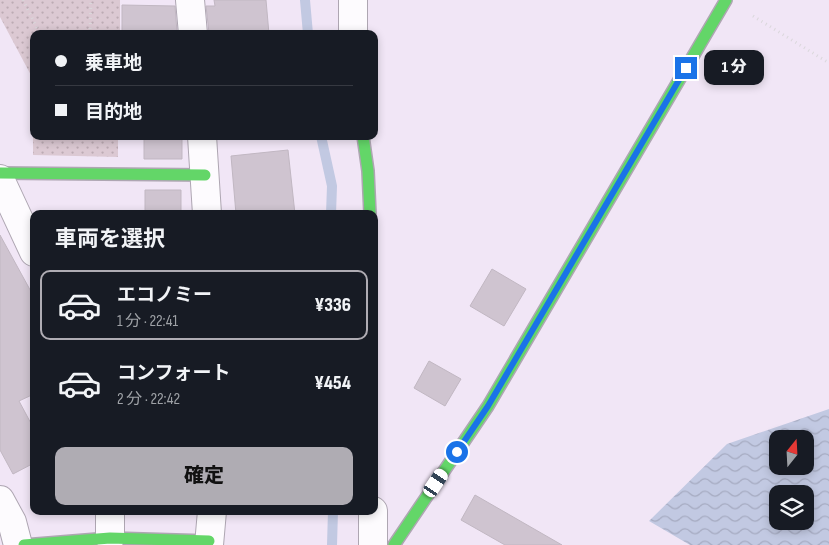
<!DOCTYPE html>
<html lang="ja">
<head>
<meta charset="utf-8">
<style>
	:root { --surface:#171b24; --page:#20242c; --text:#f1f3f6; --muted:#9ea1a6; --line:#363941; --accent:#afacb3 }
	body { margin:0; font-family:"Sofia Sans Condensed","Noto Sans JP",sans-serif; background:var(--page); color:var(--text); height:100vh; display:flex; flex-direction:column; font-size:19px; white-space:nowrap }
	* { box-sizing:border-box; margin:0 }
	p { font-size:16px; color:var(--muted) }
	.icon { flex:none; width:28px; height:28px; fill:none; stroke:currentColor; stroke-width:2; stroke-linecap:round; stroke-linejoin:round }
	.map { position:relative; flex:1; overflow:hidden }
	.details { position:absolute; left:30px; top:210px; width:348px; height:305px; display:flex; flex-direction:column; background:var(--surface); border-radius:10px; box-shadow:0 2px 8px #0003 }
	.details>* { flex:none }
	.top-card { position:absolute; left:30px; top:30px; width:348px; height:110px; border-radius:10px; box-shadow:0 2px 8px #0003; display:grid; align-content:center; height:110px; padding:0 25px; background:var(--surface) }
	.needle { width:32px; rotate:18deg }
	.fabs { position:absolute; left:769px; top:430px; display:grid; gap:10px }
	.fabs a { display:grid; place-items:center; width:45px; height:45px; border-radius:10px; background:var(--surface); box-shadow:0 2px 8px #0003; font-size:25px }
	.end { position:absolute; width:22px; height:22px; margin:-11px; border:6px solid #1a73e8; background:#fff; box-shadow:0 0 0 2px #fff }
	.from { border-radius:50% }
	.bubble { position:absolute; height:35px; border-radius:10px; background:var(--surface); box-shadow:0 2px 8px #0003; font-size:16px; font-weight:800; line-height:35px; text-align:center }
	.car { position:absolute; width:15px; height:30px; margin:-15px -8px; border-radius:6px; box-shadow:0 0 4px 1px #0007; background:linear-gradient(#fff 24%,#345 0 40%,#fff 0 76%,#345 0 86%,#fff 0) }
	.top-card b { display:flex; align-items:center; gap:18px; height:48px; font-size:19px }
	.top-card b+b { border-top:1px solid var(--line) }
	.top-card i { width:12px; height:12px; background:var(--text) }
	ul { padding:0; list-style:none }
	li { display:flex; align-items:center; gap:15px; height:70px; margin:0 10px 8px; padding:0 15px; border:2px solid transparent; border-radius:10px }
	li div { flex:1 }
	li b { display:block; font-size:19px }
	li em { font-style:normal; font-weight:800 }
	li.current { border-color:var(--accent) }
	li>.icon { width:45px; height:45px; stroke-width:1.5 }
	h2 { padding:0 25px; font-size:22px; line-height:60px }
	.button { display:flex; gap:10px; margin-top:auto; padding:10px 25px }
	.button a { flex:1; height:58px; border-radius:10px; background:var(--accent); color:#111; font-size:20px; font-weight:800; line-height:58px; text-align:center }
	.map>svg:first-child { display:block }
</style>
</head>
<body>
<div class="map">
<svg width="829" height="545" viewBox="0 0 829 545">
	<defs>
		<pattern id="park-dots" width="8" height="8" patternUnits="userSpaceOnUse" patternTransform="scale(1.25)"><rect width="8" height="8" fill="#dcc9d3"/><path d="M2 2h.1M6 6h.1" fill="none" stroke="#bcabb4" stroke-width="1.8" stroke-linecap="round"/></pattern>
		<pattern id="water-waves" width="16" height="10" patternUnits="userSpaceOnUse" patternTransform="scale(1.25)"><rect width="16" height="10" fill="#c2c9e2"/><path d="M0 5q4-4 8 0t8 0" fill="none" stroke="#a6abc1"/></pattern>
	</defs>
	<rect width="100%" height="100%" fill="#f1e6f6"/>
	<path fill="url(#park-dots)" d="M0 0H120V34H34V136H118V157L33 155V79L0 17Z"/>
	<path fill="url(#water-waves)" fill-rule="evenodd" d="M829 409V545H690L649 521 727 444ZM778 439H805V466H778ZM778 494H805V521H778Z"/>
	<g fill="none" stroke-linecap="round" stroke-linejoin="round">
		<path stroke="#c2c9e2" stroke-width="10" d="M305 0 308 34
			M321 136 332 186 331 214
			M332 545 333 511"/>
	</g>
	<path fill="#cfc4d0" stroke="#c1b7c2" d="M214 0H266L269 34 209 33 206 6H215Z
		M122 5 175 6 177 32 122 34Z
		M144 136H182V159H144Z
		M288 150 295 214H236L231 156Z
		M145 190H181V214H145Z
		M0 235 34 297V394L19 401 34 429V463L13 474 0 450Z
		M492 269 526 289 504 326 470 306Z
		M429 361 461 379 445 406 414 388Z
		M475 495 562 545H505L461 520Z"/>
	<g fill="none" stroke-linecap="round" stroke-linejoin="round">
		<defs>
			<path id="street" d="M190 0 193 34
				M353 34V0
				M202 136 207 214
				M0 179 34 252
				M0 500 12 522 18 545
				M373 511V545
				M110 538V511
				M209 545 212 511"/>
			<path id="fast" d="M363 136 368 171 370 214
				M0 173 205 175
				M24 545 110 538 209 541
				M394 545 488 406 726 0"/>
		</defs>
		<use href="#street" stroke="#aea6b2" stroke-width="30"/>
		<use href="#fast" stroke="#aea6b2" stroke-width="14"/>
		<path stroke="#dad7db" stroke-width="3" stroke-dasharray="1 4" stroke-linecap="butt" d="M23 0 40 34
			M753 16 829 63
			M90 34 91 0"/>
		<use href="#street" stroke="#fdfbfe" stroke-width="28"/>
		<use href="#fast" stroke="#63d668" stroke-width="11"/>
	</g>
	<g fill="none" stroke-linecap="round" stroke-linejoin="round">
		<path stroke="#1a73e8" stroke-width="6" d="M457 452 488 406 686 68"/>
	</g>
</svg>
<div class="fabs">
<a><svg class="needle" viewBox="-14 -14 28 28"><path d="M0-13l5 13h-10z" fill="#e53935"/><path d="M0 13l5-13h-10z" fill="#9ea1a6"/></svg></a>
<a><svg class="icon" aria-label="layers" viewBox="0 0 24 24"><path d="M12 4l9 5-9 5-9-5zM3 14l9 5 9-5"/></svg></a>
</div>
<i class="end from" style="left:457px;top:452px"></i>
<i class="end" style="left:686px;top:68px"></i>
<div class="bubble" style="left:704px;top:50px;width:60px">1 分</div>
<i class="car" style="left:436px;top:483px;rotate:34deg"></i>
<div class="top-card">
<b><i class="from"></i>乗車地</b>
<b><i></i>目的地</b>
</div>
<section class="details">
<h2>車両を選択</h2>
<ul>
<li class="current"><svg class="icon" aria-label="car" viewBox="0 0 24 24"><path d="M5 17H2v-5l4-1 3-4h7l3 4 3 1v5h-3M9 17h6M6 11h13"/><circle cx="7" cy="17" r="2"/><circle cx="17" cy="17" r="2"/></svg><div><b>エコノミー</b><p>1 分 · 22:41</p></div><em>¥336</em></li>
<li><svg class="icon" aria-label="car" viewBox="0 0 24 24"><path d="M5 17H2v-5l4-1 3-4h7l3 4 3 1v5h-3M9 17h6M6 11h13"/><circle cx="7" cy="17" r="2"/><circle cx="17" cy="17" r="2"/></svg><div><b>コンフォート</b><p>2 分 · 22:42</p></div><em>¥454</em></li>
</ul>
<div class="button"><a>確定</a></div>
</section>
</div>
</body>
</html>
